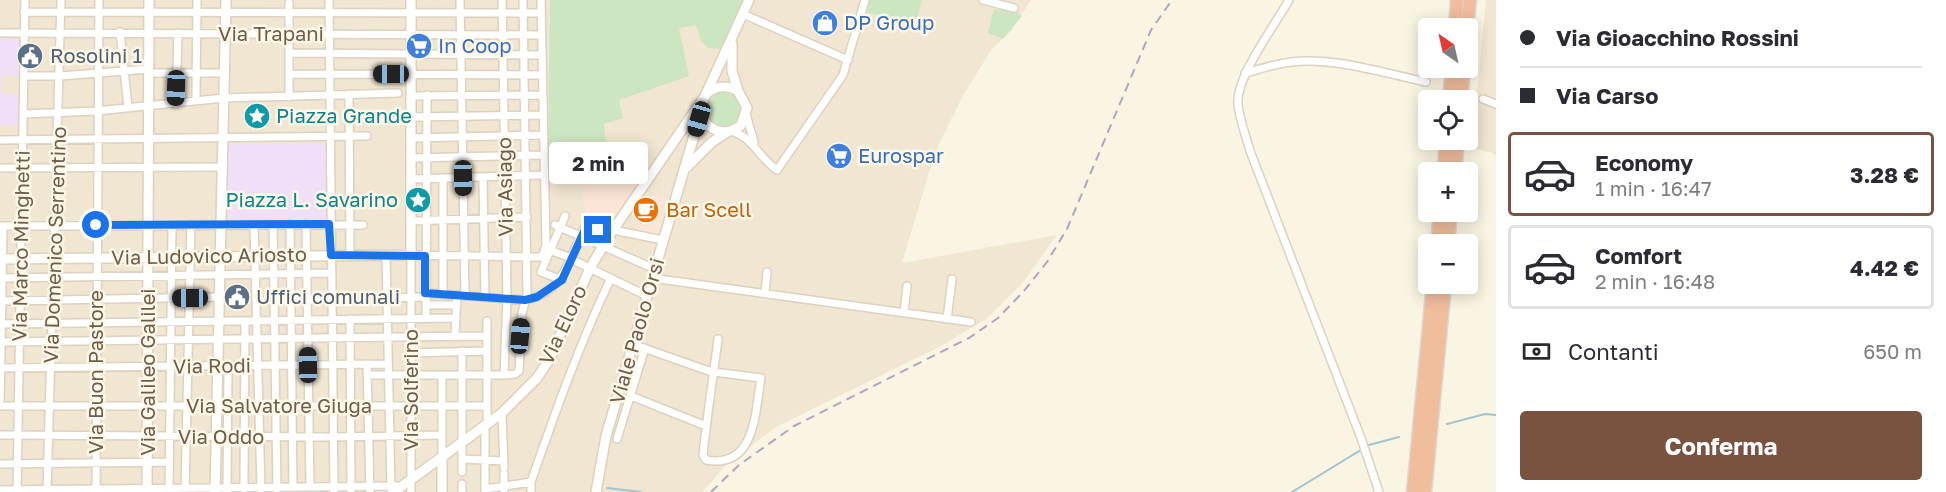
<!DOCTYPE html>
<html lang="it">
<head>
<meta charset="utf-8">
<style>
	:root { --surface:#fff; --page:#f2f2f3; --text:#2b2b33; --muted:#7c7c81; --line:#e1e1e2; --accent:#7a5240 }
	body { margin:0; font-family:"Golos Text",sans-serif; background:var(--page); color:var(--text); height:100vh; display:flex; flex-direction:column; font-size:22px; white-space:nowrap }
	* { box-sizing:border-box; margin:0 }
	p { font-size:20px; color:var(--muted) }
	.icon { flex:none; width:33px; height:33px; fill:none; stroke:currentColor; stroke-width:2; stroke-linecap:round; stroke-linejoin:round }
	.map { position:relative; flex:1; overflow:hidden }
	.sheet { display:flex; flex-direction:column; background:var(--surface); width:450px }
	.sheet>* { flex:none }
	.guide { display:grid; align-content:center; height:132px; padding:0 24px; background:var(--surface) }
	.needle { width:39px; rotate:326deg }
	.buttons { position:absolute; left:1418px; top:18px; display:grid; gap:12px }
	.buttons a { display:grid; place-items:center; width:60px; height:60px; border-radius:6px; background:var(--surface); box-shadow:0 3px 15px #0003; font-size:30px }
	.end { position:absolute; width:27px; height:27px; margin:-14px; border:8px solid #1a73e8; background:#fff; box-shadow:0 0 0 3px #fff }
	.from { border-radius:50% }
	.bubble { position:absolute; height:42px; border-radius:6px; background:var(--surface); box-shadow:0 3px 15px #0003; font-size:20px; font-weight:700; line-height:42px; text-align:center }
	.car { position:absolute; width:18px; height:36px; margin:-18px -9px; border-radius:8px; box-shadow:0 0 4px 2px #0007; background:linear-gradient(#222 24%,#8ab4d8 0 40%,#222 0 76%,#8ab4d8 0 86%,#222 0) }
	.guide b { display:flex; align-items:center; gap:21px; height:57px; font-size:22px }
	.guide b+b { border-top:2px solid var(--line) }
	.guide i { width:15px; height:15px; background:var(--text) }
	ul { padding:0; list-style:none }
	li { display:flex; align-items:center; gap:18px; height:84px; margin:0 12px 9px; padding:0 12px; border:3px solid var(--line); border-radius:6px }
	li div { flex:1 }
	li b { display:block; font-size:22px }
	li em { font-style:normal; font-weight:700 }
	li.selected { border-color:var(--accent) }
	li>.icon { width:54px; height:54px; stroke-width:1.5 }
	.pay { display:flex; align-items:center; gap:15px; height:66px; padding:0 24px; font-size:22px }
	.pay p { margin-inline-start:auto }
	.cta { display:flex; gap:12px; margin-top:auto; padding:12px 24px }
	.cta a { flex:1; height:69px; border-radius:6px; background:var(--accent); color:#fff; font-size:24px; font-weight:700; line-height:69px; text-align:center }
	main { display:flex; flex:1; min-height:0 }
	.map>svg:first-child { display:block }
</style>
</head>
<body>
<main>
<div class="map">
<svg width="1496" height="492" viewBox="0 0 1496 492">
	<rect width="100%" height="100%" fill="#faf4e2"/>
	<path fill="#f1e6d1" d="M0 0H1031L1011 31 992 49 963 95 935 152 902 263 1057 235 1021 285 986 319 941 346 776 427 728 463 702 492H0Z
		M1486 0H1496V156L1493 153 1472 148Z"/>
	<path fill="#fae5d6" d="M593 157 649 166 608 233 589 224 582 195Z
		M653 194 671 199 659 236 635 233 641 209 648 211Z"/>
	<path fill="#f0dff6" d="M0 39H19V76H1L2 94 18 95V125L0 126Z
		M327 143V219H225L227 144Z"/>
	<path fill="#cce6c2" d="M550 0H743L722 49 707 48 701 40 696 25 679 28 689 76 619 100 623 118 604 124 607 153 589 150 587 156 548 154Z
		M870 0H922L916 22 867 13Z
		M994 9 1017 12 1022 16 1003 39 988 33Z
		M706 110a18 18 0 1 1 36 0a18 18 0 1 1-36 0Z"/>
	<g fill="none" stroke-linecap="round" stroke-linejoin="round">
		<path stroke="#a0c4d2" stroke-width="2" d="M1447 424 1485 414 1496 415
			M607 488 641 492
			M1292 492 1369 445 1399 437"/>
		<defs>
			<path id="street" d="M329 0 334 492
				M460 0 465 295
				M502 0 507 298 504 375
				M983 0 1014 8
				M1289 0C1275 25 1235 78 1238 105 1240 121 1246 136 1250 151L1361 438 1379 492
				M289 3V97
				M24 12 541 13
				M743 14 848 60
				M120 32 128 107
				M0 33 542 35
				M289 53 542 55
				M149 73H224
				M1245 73C1260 69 1275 64 1291 62 1335 57 1383 73 1426 82
				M289 74 542 75
				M24 76H60L149 69
				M349 94 350 256
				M411 96 542 95
				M1483 99 1496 104
				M196 101 197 0
				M176 104 178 33
				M23 114 96 111 224 98 398 93
				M746 114 754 142
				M410 117 543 115
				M731 131C753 137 759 158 777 170L843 75 865 0
				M411 138 543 135
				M0 140 367 136
				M411 158 544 155
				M0 168 222 167
				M483 178 485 297
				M411 179 544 175
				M410 221 527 217
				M290 224 293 487
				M306 224 310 487
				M254 225 261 489
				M273 225 277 489
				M555 225 648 266
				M0 226 363 225
				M613 230 663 240
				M550 250 571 258
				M386 255 391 490
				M577 262 647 296
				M0 278 331 273
				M652 278 971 322
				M562 280 541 272 565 216
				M425 293 525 300C567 293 568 255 587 224L609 236
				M765 293 767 272
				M443 294V178
				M387 298 425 297
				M0 301 219 297
				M256 301 331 300
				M426 305H457
				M904 313 907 286
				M426 318 427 95
				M350 319 351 492
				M947 319 952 279
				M0 324 456 318
				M455 336 457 295
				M0 342 485 336
				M632 344 709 371 714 372 761 378C755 412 756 469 706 460L703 455C707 416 713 378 718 339
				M462 351V472
				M411 353 486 351
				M367 364 370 492
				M0 368 387 364
				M368 375H504L515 374 519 371 522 313 527 295 523 0
				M631 396 706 426
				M0 406H487
				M0 406 3 226
				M502 413 504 468
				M487 418V321
				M0 435 333 437 442 435
				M617 439 645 348
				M442 457V375
				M463 459 504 461
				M0 464 169 462
				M504 474V492
				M462 484V492
				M244 489 245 321
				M485 489 531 482
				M0 490 399 486
				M47 490 61 0
				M17 492 25 0
				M96 492 99 0
				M169 492 172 225
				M185 492 191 225
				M227 492 228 366
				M411 492V255L542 257 546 245 541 0
				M485 492V426
				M531 492V482C555 413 579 345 611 278"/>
			<path id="secondary" d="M732 44V71L738 91
				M706 94C717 85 727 85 738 91L747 108 741 125C723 140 700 128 701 105L749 0
				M687 167 712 142 727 132
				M0 259 411 255V0
				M442 457V492
				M147 492 149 0
				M215 492 226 0
				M394 492 502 413 537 378 549 360 590 268 609 236 703 99
				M596 492 606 436 701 112"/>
			<path id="highway" d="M1455 28 1457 0
				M1467 28 1470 0
				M1449 100 1452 68
				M1461 100 1464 68
				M1444 172 1446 140
				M1455 172 1458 140
				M1437 244 1440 212
				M1448 244 1451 212
				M1413 492 1433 284
				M1425 492 1445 284"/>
		</defs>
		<use href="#street" stroke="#ddd1bf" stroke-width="10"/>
		<use href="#secondary" stroke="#dfd0ba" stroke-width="12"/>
		<use href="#highway" stroke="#dcd8d4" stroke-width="15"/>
		<use href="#street" stroke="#fff" stroke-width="7"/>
		<use href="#secondary" stroke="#fff" stroke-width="9"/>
		<use href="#highway" stroke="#f0bd9d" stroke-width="12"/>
		<path stroke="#b7a2c2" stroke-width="2" stroke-dasharray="9 6" stroke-linecap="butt" d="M711 492 739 465 794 426 969 338 998 318 1024 291 1047 262 1067 229 1151 30 1172 0"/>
	</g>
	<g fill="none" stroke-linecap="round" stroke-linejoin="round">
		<path stroke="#1a73e8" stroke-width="8" d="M96 225 329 224 331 255 425 256V293L525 300 537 297 562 280 587 225 598 230"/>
	</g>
	<defs>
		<symbol id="shop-disc" viewBox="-11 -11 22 22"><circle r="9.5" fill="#3f7fe0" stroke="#fdf8e8"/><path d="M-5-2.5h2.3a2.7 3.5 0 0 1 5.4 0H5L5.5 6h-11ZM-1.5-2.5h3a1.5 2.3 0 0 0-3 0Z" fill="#fff"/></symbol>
		<symbol id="supermarket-disc" viewBox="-11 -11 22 22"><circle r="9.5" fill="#3f7fe0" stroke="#fdf8e8"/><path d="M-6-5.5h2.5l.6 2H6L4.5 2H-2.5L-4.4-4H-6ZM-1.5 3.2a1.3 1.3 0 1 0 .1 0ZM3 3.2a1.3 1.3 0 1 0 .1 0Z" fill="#fff"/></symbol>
		<symbol id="civic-disc" viewBox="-11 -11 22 22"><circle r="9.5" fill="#5c6f8a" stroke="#fdf8e8"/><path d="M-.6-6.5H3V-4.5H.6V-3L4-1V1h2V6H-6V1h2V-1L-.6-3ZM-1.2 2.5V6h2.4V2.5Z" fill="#fff"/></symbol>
		<symbol id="sight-disc" viewBox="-11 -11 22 22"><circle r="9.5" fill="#0f9aa8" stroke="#fdf8e8"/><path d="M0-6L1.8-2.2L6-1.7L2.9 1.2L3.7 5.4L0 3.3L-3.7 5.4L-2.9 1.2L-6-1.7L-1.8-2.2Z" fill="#fff"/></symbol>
		<symbol id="cafe-disc" viewBox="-11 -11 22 22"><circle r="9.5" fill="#e8710a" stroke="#fdf8e8"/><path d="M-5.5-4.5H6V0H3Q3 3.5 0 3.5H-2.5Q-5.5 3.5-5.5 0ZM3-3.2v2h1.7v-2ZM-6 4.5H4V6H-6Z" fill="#fff"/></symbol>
	</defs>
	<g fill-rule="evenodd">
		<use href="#shop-disc" x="810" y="8" width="30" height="30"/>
		<use href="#supermarket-disc" x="404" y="31" width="30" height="30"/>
		<use href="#civic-disc" x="15" y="41" width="30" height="30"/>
		<use href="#sight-disc" x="242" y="101" width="30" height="30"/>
		<use href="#supermarket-disc" x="824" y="141" width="30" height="30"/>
		<use href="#sight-disc" x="403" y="185" width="30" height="30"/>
		<use href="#cafe-disc" x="631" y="195" width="30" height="30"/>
		<use href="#civic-disc" x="222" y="282" width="30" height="30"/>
	</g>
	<g text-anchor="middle" stroke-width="5" stroke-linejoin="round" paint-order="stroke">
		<g font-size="20" fill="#366cbe" stroke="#fdf8e8" text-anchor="start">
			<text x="844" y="30">DP Group</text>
			<text x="438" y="53">In Coop</text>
			<text x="858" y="163">Eurospar</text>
		</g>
		<g font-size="20" fill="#6f5c4b" stroke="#fdf8e8">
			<text x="271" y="41">Via Trapani</text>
			<text transform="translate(505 187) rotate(-91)" y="7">Via Asiago</text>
			<text transform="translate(55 245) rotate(-88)" y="7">Via Domenico Serrentino</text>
			<text transform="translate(21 246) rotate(-89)" y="7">Via Marco Minghetti</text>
			<text transform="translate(209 256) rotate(-1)" y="7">Via Ludovico Ariosto</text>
			<text transform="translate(563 325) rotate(-65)" y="7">Via Eloro</text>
			<text transform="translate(637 331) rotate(-74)" y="7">Viale Paolo Orsi</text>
			<text transform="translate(212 366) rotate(-1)" y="7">Via Rodi</text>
			<text transform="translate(96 372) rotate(-90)" y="7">Via Buon Pastore</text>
			<text transform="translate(148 372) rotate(-90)" y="7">Via Galileo Galilei</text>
			<text transform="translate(411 390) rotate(-90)" y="7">Via Solferino</text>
			<text x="279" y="413">Via Salvatore Giuga</text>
			<text x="221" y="444">Via Oddo</text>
		</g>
		<g font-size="20" fill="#4e5e75" stroke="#fdf8e8" text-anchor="start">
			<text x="50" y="63">Rosolini 1</text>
			<text x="256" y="304">Uffici comunali</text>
		</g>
		<g font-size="20" fill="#0d838f" stroke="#fdf8e8" text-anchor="start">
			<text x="276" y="123">Piazza Grande</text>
			<text x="398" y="207" text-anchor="end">Piazza L. Savarino</text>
		</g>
		<g font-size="20" fill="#c56008" stroke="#fdf8e8" text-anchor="start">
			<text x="666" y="217">Bar Scell</text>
		</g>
	</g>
</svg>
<div class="buttons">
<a><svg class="needle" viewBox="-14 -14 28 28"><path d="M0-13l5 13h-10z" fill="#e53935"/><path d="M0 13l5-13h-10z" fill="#7c7c81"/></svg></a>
<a><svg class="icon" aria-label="locate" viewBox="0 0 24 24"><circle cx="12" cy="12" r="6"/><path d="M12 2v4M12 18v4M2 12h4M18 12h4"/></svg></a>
<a>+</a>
<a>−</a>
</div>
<i class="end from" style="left:96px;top:225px"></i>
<i class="end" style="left:598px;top:230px"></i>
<div class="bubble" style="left:549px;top:142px;width:99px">2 min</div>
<i class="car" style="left:391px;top:74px;rotate:270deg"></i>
<i class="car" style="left:176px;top:88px;rotate:182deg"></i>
<i class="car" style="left:699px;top:119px;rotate:196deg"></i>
<i class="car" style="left:463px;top:178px;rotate:179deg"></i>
<i class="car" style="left:190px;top:298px;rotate:270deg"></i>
<i class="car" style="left:520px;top:336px;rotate:5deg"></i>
<i class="car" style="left:308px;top:365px;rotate:359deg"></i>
</div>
<section class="sheet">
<div class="guide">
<b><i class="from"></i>Via Gioacchino Rossini</b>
<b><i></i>Via Carso</b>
</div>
<ul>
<li class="selected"><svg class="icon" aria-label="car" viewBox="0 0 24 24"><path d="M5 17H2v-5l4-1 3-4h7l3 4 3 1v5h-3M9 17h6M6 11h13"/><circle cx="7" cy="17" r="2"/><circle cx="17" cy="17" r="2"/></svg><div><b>Economy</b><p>1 min · 16:47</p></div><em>3.28 €</em></li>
<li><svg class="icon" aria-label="car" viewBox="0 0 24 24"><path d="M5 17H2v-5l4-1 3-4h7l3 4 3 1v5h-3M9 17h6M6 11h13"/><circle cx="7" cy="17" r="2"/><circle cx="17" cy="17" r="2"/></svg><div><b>Comfort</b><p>2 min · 16:48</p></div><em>4.42 €</em></li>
</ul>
<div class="pay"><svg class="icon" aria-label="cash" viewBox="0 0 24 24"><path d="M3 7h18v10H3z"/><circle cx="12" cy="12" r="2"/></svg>Contanti<p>650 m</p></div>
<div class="cta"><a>Conferma</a></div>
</section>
</main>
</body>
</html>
